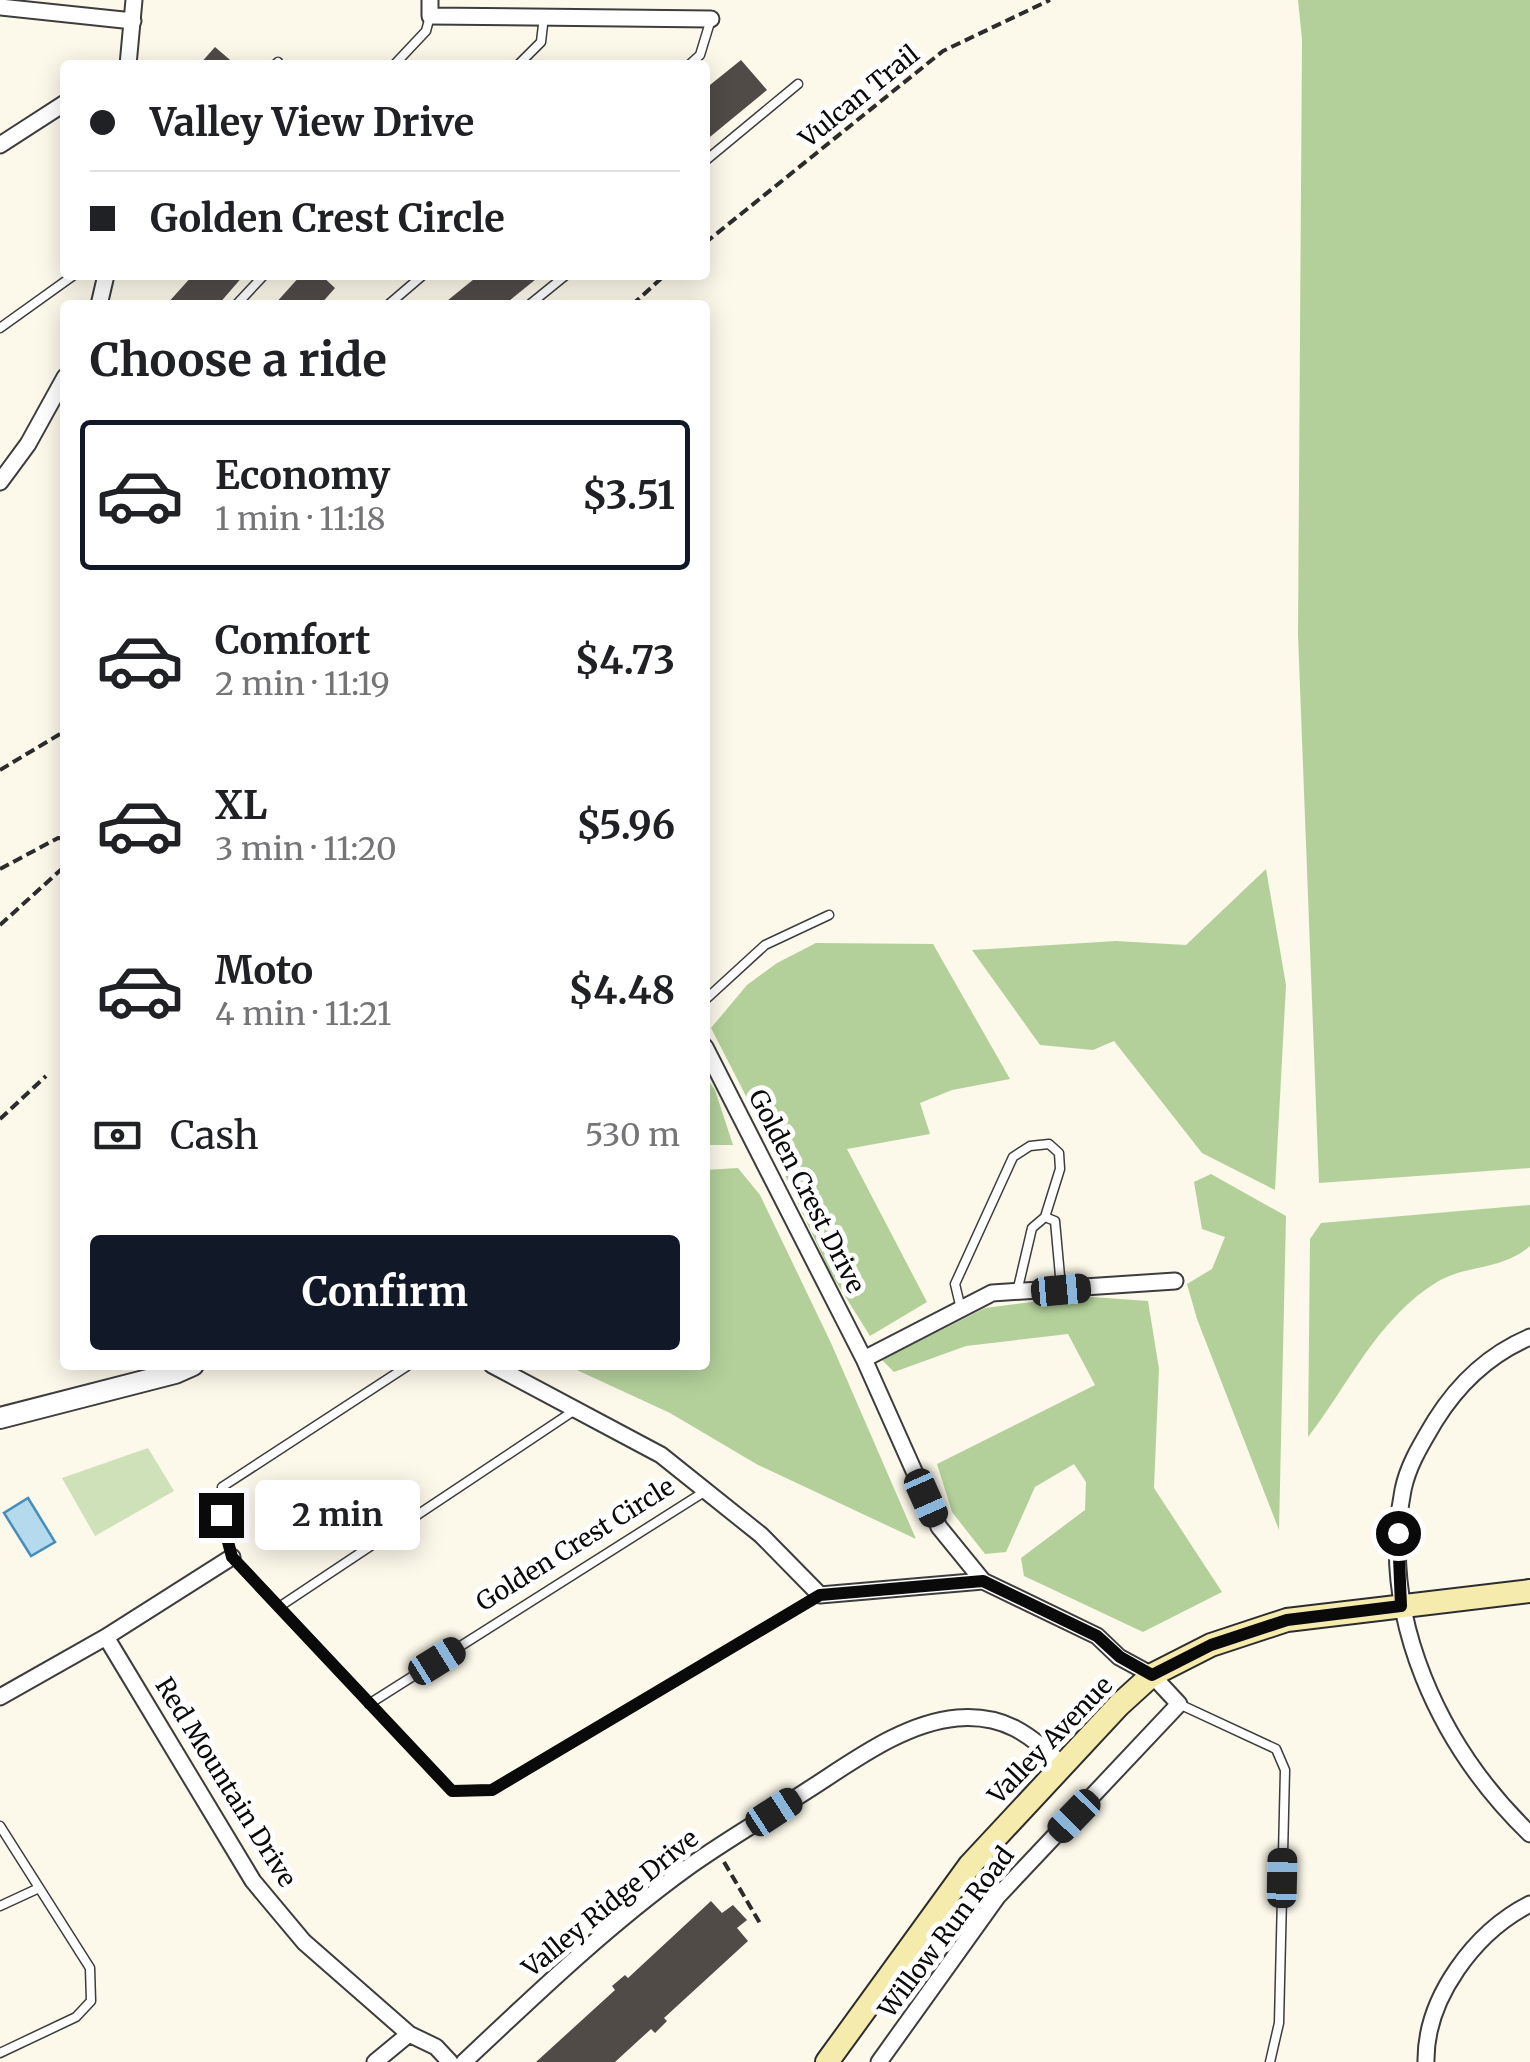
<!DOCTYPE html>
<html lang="en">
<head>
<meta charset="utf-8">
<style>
	:root { --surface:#fff; --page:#f2f2f2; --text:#202124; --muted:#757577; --line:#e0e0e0; --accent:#111827 }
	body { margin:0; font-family:Merriweather,serif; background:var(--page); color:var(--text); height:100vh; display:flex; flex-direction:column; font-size:38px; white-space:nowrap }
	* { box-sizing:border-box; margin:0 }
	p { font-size:32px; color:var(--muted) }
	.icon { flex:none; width:55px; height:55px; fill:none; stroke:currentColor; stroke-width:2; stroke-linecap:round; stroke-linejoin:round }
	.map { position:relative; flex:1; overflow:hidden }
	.sheet { position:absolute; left:60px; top:300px; width:650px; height:1070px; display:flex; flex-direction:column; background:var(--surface); border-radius:10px; box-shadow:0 5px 25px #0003 }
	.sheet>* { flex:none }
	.banner { position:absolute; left:60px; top:60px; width:650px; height:220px; border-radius:10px; box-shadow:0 5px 25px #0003; display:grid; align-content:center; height:220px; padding:0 30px; background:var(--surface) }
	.end { position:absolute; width:45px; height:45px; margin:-22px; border:12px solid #0a0a0a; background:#fff; box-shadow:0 0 0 5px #fff }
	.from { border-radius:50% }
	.bubble { position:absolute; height:70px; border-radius:10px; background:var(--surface); box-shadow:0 5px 25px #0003; font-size:32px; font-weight:700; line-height:70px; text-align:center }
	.car { position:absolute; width:30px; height:60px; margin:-30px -15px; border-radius:12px; box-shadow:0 0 8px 2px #0007; background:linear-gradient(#222 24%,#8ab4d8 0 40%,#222 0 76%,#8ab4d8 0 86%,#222 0) }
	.banner b { display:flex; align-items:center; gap:35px; height:95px; font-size:38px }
	.banner b+b { border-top:2px solid var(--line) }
	.banner i { width:25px; height:25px; background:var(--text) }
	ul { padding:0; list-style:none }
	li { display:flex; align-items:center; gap:30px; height:150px; margin:0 20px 15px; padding:0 10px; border:5px solid transparent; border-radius:10px }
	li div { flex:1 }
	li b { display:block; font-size:38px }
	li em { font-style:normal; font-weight:700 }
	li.selected { border-color:var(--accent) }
	li>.icon { width:90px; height:90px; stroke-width:1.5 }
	h2 { padding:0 30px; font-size:45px; line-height:120px }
	.pay { display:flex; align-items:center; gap:25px; height:110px; padding:0 30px; font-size:38px }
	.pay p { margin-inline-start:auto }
	.primary-button { display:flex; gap:20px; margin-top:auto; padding:20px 30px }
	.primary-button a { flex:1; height:115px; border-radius:10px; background:var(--accent); color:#fff; font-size:40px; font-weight:700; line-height:115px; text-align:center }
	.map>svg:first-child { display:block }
</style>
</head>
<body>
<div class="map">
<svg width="1530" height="2062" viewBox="0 0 1530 2062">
	<rect width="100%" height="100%" fill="#fcf8ea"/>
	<path fill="#cee1b9" d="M148 1448 174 1491 95 1536 62 1478Z"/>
	<path fill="#b3d09a" d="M1298 0H1530V1168L1319 1183 1298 635 1302 39Z
		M1266 869 1286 985 1275 1190 1202 1153 1114 1041 1093 1050 1040 1045 972 950 1116 941 1186 945Z
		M816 943 933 944 1010 1079 952 1090 920 1103 930 1134 847 1149 927 1302 870 1336 830 1272 770 1143 711 1028 747 985 777 963Z
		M705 1076 715 1090 733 1145H705Z
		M738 1168 760 1195 831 1343 916 1539 758 1465 670 1413 566 1365H705V1170Z
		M1211 1174 1286 1216 1279 1530 1197 1319 1187 1284 1212 1269 1225 1237 1202 1229 1194 1182Z
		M1530 1205V1246C1501 1271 1467 1264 1437 1282 1377 1319 1349 1384 1308 1437L1310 1239 1321 1223Z
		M1078 1296 1148 1301 1159 1369 1154 1488 1222 1592 1143 1632 1024 1576 1021 1558 1085 1510 1086 1482 1074 1464 1035 1487 1006 1552 985 1554 952 1512 937 1464 1095 1385 1068 1334 966 1346 894 1372 882 1360 985 1308Z"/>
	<path fill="#b5d9ed" stroke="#468eba" stroke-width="2.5" d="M28 1498 55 1542 31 1556 4 1513Z"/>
	<path fill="#514b48" d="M215 47 236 65H199Z
		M741 60 767 90 705 141V89Z
		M193 275H244L218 305H166Z
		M301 275H321L335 288 320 305H274Z
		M479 275H541L504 305H442Z
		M711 1901 722 1913 733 1905 747 1920 737 1928 748 1941 664 2018 667 2021 655 2033 651 2029 615 2062H536L615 1990 612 1986 625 1975 628 1978Z"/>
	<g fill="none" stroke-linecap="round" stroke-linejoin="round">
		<defs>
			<path id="service" d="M275 65 278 62
				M394 65 426 31 430 16
				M518 65 541 42 544 16
				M689 65 700 55 711 19
				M705 161 798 84
				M236 305 264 275
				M388 305 423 275
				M529 305 566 275
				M0 328 74 275
				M705 1000 765 945 829 915
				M1017 1292 1032 1228 1045 1217 1055 1221 1061 1287
				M961 1309 955 1284 1013 1157 1030 1146 1049 1144 1059 1153 1060 1169 1045 1217
				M409 1365 222 1487 221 1515 232 1557 452 1791 492 1790 820 1595
				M279 1607 575 1410
				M369 1704 704 1492
				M1179 1704 1276 1749 1285 1770 1279 2023 1270 2062
				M0 1826 90 1968 91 2001 76 2017 0 2053
				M0 1906 39 1888"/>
			<path id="minor" d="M430 0V16L711 19
				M0 7 133 21
				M128 65 134 0
				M0 145 65 103
				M99 305 106 275
				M0 482 28 444 65 377
				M705 1047 864 1359 939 1527 983 1581 1097 1636 1119 1657 1152 1675 1179 1704 998 1896 879 2062
				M1530 1337C1490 1354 1458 1384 1435 1421 1422 1443 1408 1465 1403 1490 1378 1617 1440 1747 1530 1834
				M864 1359 992 1293 1175 1281
				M492 1365 661 1455 761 1535 820 1595 983 1581
				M106 1637 253 1881 304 1942 409 2034 436 2047 450 2062
				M0 1697 106 1637 232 1557
				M375 2062 409 2034
				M464 2062C535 1995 607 1926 687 1868 726 1840 768 1816 808 1790 852 1762 903 1723 957 1718 1006 1714 1029 1735 1063 1765
				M1426 2062C1425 1998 1475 1932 1530 1904"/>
			<path id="tertiary" d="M0 1418 175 1373 193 1365"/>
			<path id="secondary" d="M827 2062 970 1865 1119 1705 1152 1675 1211 1645 1287 1620 1530 1591"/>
		</defs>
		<use href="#service" stroke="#3d3d3d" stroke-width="11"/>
		<use href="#minor" stroke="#3d3d3d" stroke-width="19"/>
		<use href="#tertiary" stroke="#3d3d3d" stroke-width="24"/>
		<use href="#secondary" stroke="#2c2c2c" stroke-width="26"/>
		<path stroke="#2c2c2c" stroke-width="4" stroke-dasharray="10 5" stroke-linecap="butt" d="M705 243 943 51 1050 0
			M632 305 665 275
			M0 770 65 731
			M0 869 58 838 65 839
			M0 925 65 866
			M0 1119 46 1076
			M724 1862 761 1925"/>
		<use href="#service" stroke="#fff" stroke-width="8"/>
		<use href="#minor" stroke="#fff" stroke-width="15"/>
		<use href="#tertiary" stroke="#fff" stroke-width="20"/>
		<use href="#secondary" stroke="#f4ebad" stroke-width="22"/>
	</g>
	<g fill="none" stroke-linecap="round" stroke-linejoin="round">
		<path stroke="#0a0a0a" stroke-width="12" d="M221 1515 232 1557 452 1791 492 1790 820 1595 983 1581 1097 1636 1120 1657 1152 1675 1211 1645 1287 1620 1401 1606 1398 1533"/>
	</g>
	<g text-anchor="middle" stroke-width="10" stroke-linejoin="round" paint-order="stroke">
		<g font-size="25" fill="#0a0a0a" stroke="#fff">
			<text transform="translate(859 96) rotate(-39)" y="9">Vulcan Trail</text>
			<text transform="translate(807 1191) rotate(63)" y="9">Golden Crest Drive</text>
			<text transform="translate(575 1544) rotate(-32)" y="9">Golden Crest Circle</text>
			<text transform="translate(1050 1740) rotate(-46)" y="9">Valley Avenue</text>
			<text transform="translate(226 1782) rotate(58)" y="9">Red Mountain Drive</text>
			<text transform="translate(610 1903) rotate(-39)" y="9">Valley Ridge Drive</text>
			<text transform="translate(946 1932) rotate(-53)" y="9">Willow Run Road</text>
		</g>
	</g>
</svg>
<i class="end from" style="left:1398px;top:1533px"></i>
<i class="end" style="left:221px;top:1515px"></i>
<div class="bubble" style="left:255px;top:1480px;width:165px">2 min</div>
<i class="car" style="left:1061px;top:1290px;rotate:85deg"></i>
<i class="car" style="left:926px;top:1498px;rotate:156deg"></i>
<i class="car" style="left:437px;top:1661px;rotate:58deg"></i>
<i class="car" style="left:774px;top:1812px;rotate:57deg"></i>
<i class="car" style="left:1074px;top:1816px;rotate:224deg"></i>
<i class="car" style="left:1282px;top:1878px;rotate:1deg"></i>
<div class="banner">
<b><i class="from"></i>Valley View Drive</b>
<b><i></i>Golden Crest Circle</b>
</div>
<section class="sheet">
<h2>Choose a ride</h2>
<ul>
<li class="selected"><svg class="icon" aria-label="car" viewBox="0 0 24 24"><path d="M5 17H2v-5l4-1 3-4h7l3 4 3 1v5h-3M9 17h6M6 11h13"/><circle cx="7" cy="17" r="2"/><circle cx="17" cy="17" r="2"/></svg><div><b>Economy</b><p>1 min · 11:18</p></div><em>$3.51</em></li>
<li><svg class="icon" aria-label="car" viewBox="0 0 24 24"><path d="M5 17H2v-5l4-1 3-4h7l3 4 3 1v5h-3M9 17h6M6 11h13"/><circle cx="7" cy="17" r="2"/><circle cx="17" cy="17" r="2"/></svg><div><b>Comfort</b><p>2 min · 11:19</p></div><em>$4.73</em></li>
<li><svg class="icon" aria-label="car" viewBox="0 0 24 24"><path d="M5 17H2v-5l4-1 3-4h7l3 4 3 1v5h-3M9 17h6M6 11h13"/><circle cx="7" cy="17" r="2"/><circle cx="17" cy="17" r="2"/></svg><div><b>XL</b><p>3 min · 11:20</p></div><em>$5.96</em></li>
<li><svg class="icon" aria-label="car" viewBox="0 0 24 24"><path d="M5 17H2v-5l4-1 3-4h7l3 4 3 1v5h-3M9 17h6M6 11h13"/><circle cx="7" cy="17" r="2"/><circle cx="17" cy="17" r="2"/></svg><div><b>Moto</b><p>4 min · 11:21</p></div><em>$4.48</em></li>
</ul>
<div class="pay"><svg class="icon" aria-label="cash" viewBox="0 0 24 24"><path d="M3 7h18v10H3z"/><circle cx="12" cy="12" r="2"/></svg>Cash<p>530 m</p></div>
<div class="primary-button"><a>Confirm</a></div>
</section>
</div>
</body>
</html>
